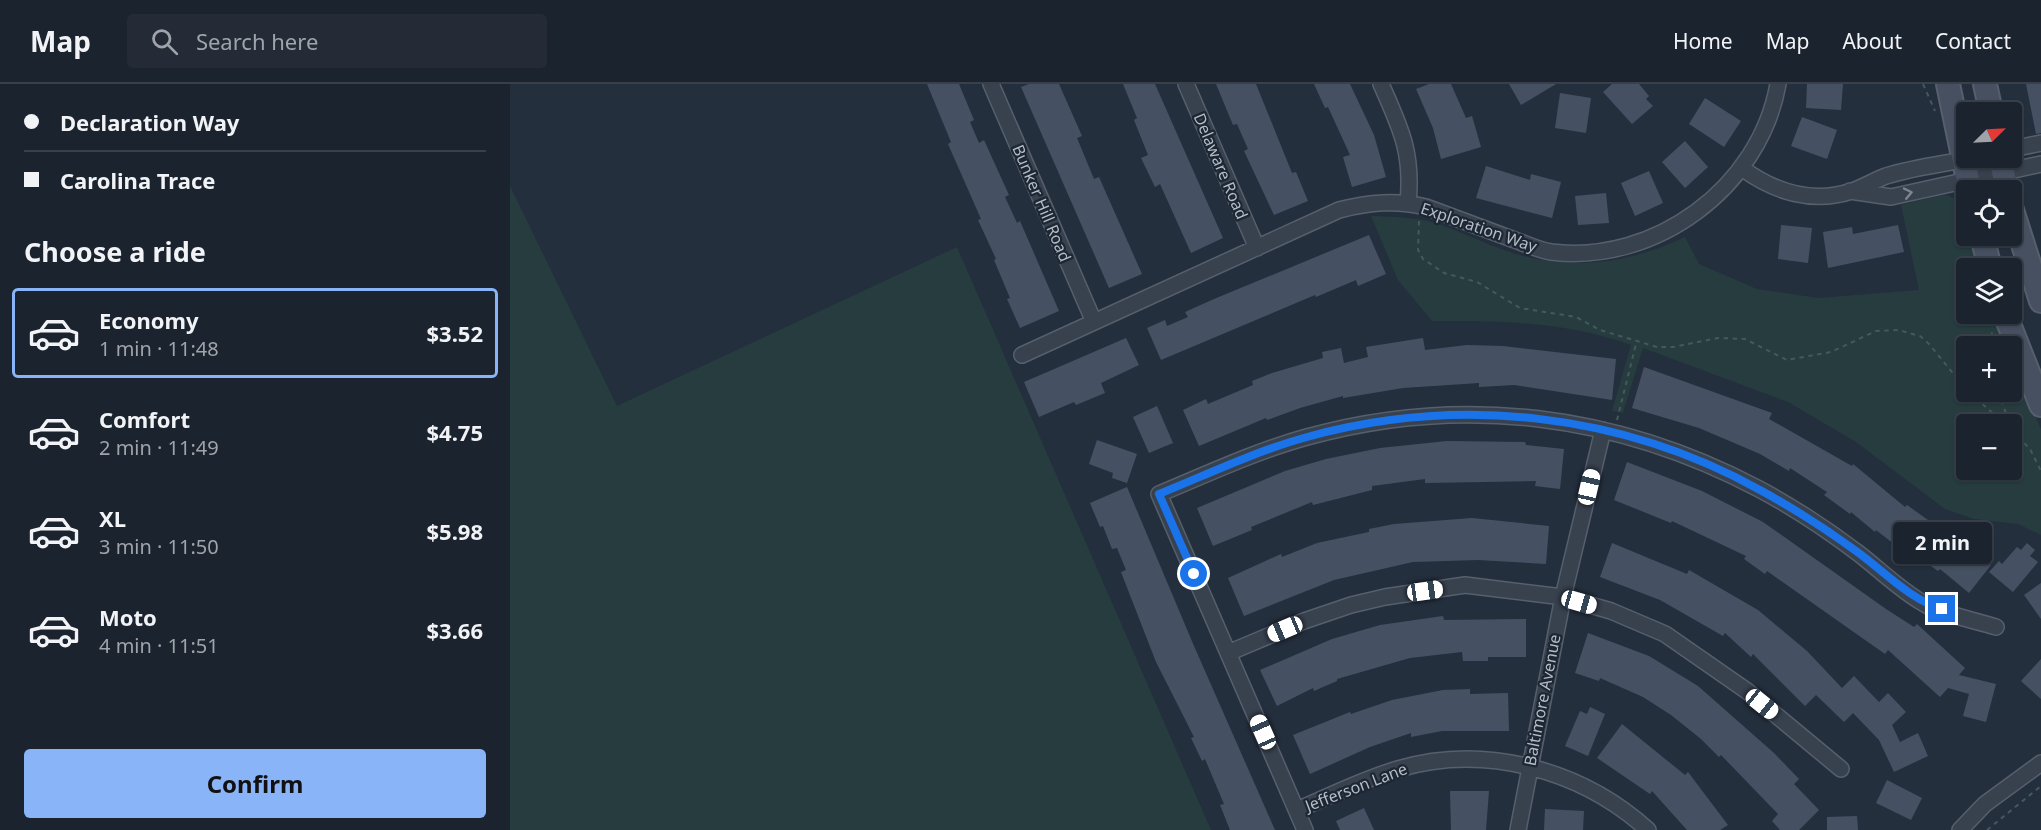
<!DOCTYPE html>
<html lang="en">
<head>
<meta charset="utf-8">
<style>
	:root { --surface:#1b232e; --page:#242b36; --text:#f1f3f6; --muted:#a0a4aa; --line:#39404a; --accent:#8ab4f8 }
	body { margin:0; font-family:"Noto Sans",sans-serif; background:var(--page); color:var(--text); height:100vh; display:flex; flex-direction:column; font-size:22px; white-space:nowrap }
	* { box-sizing:border-box; margin:0 }
	p { font-size:20px; color:var(--muted) }
	.icon { flex:none; width:33px; height:33px; fill:none; stroke:currentColor; stroke-width:2; stroke-linecap:round; stroke-linejoin:round }
	.map { position:relative; flex:1; overflow:hidden }
	.drawer { display:flex; flex-direction:column; background:var(--surface); width:510px }
	.drawer>* { flex:none }
	.top-card { display:grid; align-content:center; height:132px; padding:0 24px; background:var(--surface) }
	.needle { width:39px; rotate:66deg }
	.buttons { position:absolute; left:1446px; top:18px; display:grid; gap:12px }
	.buttons a { display:grid; place-items:center; width:66px; height:66px; border-radius:6px; background:var(--surface); box-shadow:0 2px 4px #0004,0 0 0 2px var(--line); font-size:30px }
	.end { position:absolute; width:27px; height:27px; margin:-14px; border:8px solid #1a73e8; background:#fff; box-shadow:0 0 0 3px #fff }
	.from { border-radius:50% }
	.bubble { position:absolute; height:42px; border-radius:6px; background:var(--surface); box-shadow:0 2px 4px #0004,0 0 0 2px var(--line); font-size:20px; font-weight:700; line-height:42px; text-align:center }
	.car { position:absolute; width:18px; height:36px; margin:-18px -9px; border-radius:8px; box-shadow:0 0 4px 2px #0007; background:linear-gradient(#fff 24%,#345 0 40%,#fff 0 76%,#345 0 86%,#fff 0) }
	.top-card b { display:flex; align-items:center; gap:21px; height:57px; font-size:22px }
	.top-card b+b { border-top:2px solid var(--line) }
	.top-card i { width:15px; height:15px; background:var(--text) }
	ul { padding:0; list-style:none }
	li { display:flex; align-items:center; gap:18px; height:90px; margin:0 12px 9px; padding:0 12px; border:3px solid transparent; border-radius:6px }
	li div { flex:1 }
	li b { display:block; font-size:22px }
	li em { font-style:normal; font-weight:700 }
	li.selected { border-color:var(--accent) }
	li>.icon { width:54px; height:54px; stroke-width:1.5 }
	h2 { padding:0 24px; font-size:27px; line-height:72px }
	.action { display:flex; gap:12px; margin-top:auto; padding:12px 24px }
	.action a { flex:1; height:69px; border-radius:6px; background:var(--accent); color:#111; font-size:24px; font-weight:700; line-height:69px; text-align:center }
	header { display:flex; align-items:center; gap:36px; box-sizing:border-box; height:84px; padding:0 30px; background:var(--surface); border-bottom:2px solid var(--line) }
	header strong { font-size:28px }
	nav { display:flex; gap:33px; margin-inline-start:auto; font-size:21px }
	.search { width:420px; height:54px; background:var(--page); display:flex; align-items:center; gap:15px; box-sizing:border-box; padding:0 21px; border-radius:6px; color:var(--muted); font-size:22px }
	main { display:flex; flex:1; min-height:0 }
	.map>svg:first-child { display:block }
</style>
</head>
<body>
<header>
<strong>Map</strong>
<div class="search"><svg class="icon" aria-label="search" viewBox="0 0 24 24"><circle cx="10" cy="10" r="6"/><path d="M15 15l6 6"/></svg>Search here</div>
<nav><a>Home</a><a>Map</a><a>About</a><a>Contact</a></nav>
</header>
<main>
<section class="drawer">
<div class="top-card">
<b><i class="from"></i>Declaration Way</b>
<b><i></i>Carolina Trace</b>
</div>
<h2>Choose a ride</h2>
<ul>
<li class="selected"><svg class="icon" aria-label="car" viewBox="0 0 24 24"><path d="M5 17H2v-5l4-1 3-4h7l3 4 3 1v5h-3M9 17h6M6 11h13"/><circle cx="7" cy="17" r="2"/><circle cx="17" cy="17" r="2"/></svg><div><b>Economy</b><p>1 min · 11:48</p></div><em>$3.52</em></li>
<li><svg class="icon" aria-label="car" viewBox="0 0 24 24"><path d="M5 17H2v-5l4-1 3-4h7l3 4 3 1v5h-3M9 17h6M6 11h13"/><circle cx="7" cy="17" r="2"/><circle cx="17" cy="17" r="2"/></svg><div><b>Comfort</b><p>2 min · 11:49</p></div><em>$4.75</em></li>
<li><svg class="icon" aria-label="car" viewBox="0 0 24 24"><path d="M5 17H2v-5l4-1 3-4h7l3 4 3 1v5h-3M9 17h6M6 11h13"/><circle cx="7" cy="17" r="2"/><circle cx="17" cy="17" r="2"/></svg><div><b>XL</b><p>3 min · 11:50</p></div><em>$5.98</em></li>
<li><svg class="icon" aria-label="car" viewBox="0 0 24 24"><path d="M5 17H2v-5l4-1 3-4h7l3 4 3 1v5h-3M9 17h6M6 11h13"/><circle cx="7" cy="17" r="2"/><circle cx="17" cy="17" r="2"/></svg><div><b>Moto</b><p>4 min · 11:51</p></div><em>$3.66</em></li>
</ul>
<div class="action"><a>Confirm</a></div>
</section>
<div class="map">
<svg width="1531" height="746" viewBox="0 0 1531 746">
	<rect width="100%" height="100%" fill="#242f3e"/>
	<path fill="#263c3f" fill-rule="evenodd" d="M0 102 107 322 447 163 701 746H0Z
		M1433 111C1451 110 1456 137 1456 152H1459L1468 184H1456V230H1483L1495 262H1456V308H1502V279L1531 345V451L1508 440 1464 435 1435 425 1346 358 1278 318 1133 264 1113 329 1102 327 1121 261C1053 237 992 237 922 237L888 196 861 132C882 133 906 133 925 139 950 147 973 159 997 167 1057 188 1119 180 1175 153L1189 180 1247 205 1308 214 1409 206 1391 121ZM1456 340H1502V386H1456Z"/>
	<path fill="#455162" d="M417 0H449L464 36 460 38 469 59 474 56 499 111 495 113 507 139 510 137 549 227 510 244 497 215 500 214 484 176 486 175 468 136 471 135 438 60 441 58Z
		M519 0H549L572 52 567 54 584 95 589 93 632 190 599 204 511 3Z
		M613 0H645L713 154 681 169 650 100 645 103 631 74 638 71 624 36 627 34Z
		M706 0H746L782 89 786 88 798 117 764 131 734 67 738 65 727 40 723 41Z
		M804 0H840L864 51 876 93 842 103 833 73 840 71 818 23 815 24Z
		M919 0H941L956 34 962 32 971 63 931 75 923 44 906 5Z
		M999 0H1046L1011 21Z
		M1102 0H1129L1139 12 1136 15 1143 22 1122 40 1093 8Z
		M1297 0H1333L1331 26 1296 24Z
		M1516 0H1531V49L1526 50Z
		M1050 9 1081 14 1076 49 1045 44Z
		M1195 14 1231 37 1214 63 1179 40Z
		M1292 33 1327 46 1317 75 1281 62Z
		M1175 57 1198 83 1175 104 1152 78Z
		M976 82 1020 96 1021 90 1051 98 1042 134 966 114Z
		M1139 87 1153 119 1125 132 1111 99Z
		M1096 109 1099 139 1068 141 1065 112Z
		M1271 141 1302 144 1298 179 1268 175Z
		M1388 141 1394 168 1318 184 1313 148 1342 143 1343 150Z
		M859 151 876 190 848 202 846 196 806 213 805 211 651 276 637 244 655 236 657 242 678 233 675 228 704 215Z
		M616 254 629 281 591 299 595 309 566 321 564 318 529 333 514 298Z
		M913 254 915 266 957 261 993 262 1106 275 1102 316 1004 301 969 303V299L893 304 833 314V312L790 324 757 336 756 334 689 362 673 326 696 315 698 320 743 301 742 297 762 289 813 274 812 268 831 264 834 279 858 273 856 263Z
		M1134 283 1262 329 1259 335 1342 382 1343 380 1395 423 1397 421 1481 481 1459 509 1430 485 1428 487 1401 468 1398 471 1366 446 1365 448 1341 428 1340 430 1314 411 1317 408 1280 384 1279 387 1250 370 1189 344 1122 324Z
		M647 322 663 359 639 369 623 333Z
		M587 356 627 370 617 399 602 394 603 389 579 380Z
		M937 357 1015 358 1016 361 1054 365 1050 405 1025 402 1026 397 915 399V395L862 402V406L803 421 802 418 741 443 742 446 703 462 687 424 775 387 816 375 870 364Z
		M1117 378 1192 407 1253 438 1376 525 1404 543 1407 540 1455 584 1449 591 1486 600 1476 638 1453 632 1459 610 1438 604 1430 613 1378 566 1375 570 1257 487 1255 490 1234 475 1236 472 1162 437 1161 439 1104 416Z
		M617 403 684 562 765 746H720L710 721 714 720 695 675 692 677 681 654 684 653 646 578 611 488 616 486 607 464 602 465 593 442 590 443 580 419Z
		M962 434 1039 442 1036 480 968 476 903 478 824 496 734 532 718 494 771 470 772 473 807 459 859 448V445L884 440Z
		M1102 459 1177 490 1179 486 1248 526 1297 567 1332 604 1344 592 1369 618 1378 609 1396 628 1382 641 1390 658 1408 649 1418 672 1384 688 1369 656 1343 629 1334 638 1306 611 1295 622 1243 570 1241 573 1215 549 1213 552 1150 516 1090 493Z
		M1517 459 1525 466 1520 472 1528 478 1503 508 1479 488 1489 477 1492 480 1507 463 1511 466Z
		M1531 499V535L1514 511Z
		M933 532 934 536 1016 535V573H978V577H953L952 568 900 574 827 595V597L804 607 803 604 767 622 750 586 822 555 870 541Z
		M1078 549 1139 572 1188 602 1264 669 1289 695 1284 700 1309 726 1289 746H1270L1262 737 1268 730 1211 671 1209 673 1191 655 1161 631 1133 613 1090 594 1089 597 1065 589Z
		M1531 575V615L1511 597Z
		M960 605V610L998 609 999 647H932L901 653V649L860 663 800 690 783 651 840 628 841 630 882 616 933 606Z
		M1080 623 1095 630 1078 672 1055 662 1070 627 1077 630Z
		M1112 640 1175 691 1178 688 1218 741 1210 746H1177L1142 707 1140 710 1087 674Z
		M1377 696 1412 714 1401 736 1366 719Z
		M940 707H979L976 746H941Z
		M854 724 864 746H830L826 737Z
		M1035 725 1074 727 1073 746H1034Z
		M1347 732 1348 746H1317V733Z"/>
	<g fill="none" stroke-linecap="round" stroke-linejoin="round">
		<defs>
			<path id="street" d="M481 0 584 238
				M676 0 747 164
				M871 0C891 45 903 69 898 119
				M1502 65 1531 59
				M1233 85C1265 108 1303 120 1342 107 1354 103 1365 96 1376 92 1404 83 1434 80 1463 74
				M1340 107 1381 113 1531 80
				M512 271 829 126C860 118 886 116 916 123 945 134 973 144 1002 155 1014 159 1028 166 1041 168 1145 181 1250 103 1268 0
				M718 569 794 537 841 521 875 513 955 501 1053 513 1101 527 1155 550 1237 607 1331 685
				M787 726C820 712 853 695 888 685 975 659 1072 686 1138 746
				M795 746 649 410C697 390 746 367 797 353 952 310 1107 330 1249 405 1281 422 1319 447 1348 469 1369 485 1390 506 1413 519 1431 530 1464 536 1486 543
				M1008 746 1053 513 1093 346
				M1450 746 1475 720 1531 679"/>
			<path id="secondary" d="M1438 0 1460 106
				M1475 0 1481 28
				M1490 74 1497 106
				M1502 126 1531 217
				M1472 152 1480 184
				M1495 230 1531 321"/>
		</defs>
		<use href="#street" stroke="#565f6c" stroke-width="18"/>
		<use href="#secondary" stroke="#565f6c" stroke-width="26"/>
		<path stroke="#44595c" stroke-width="2" stroke-dasharray="4.5 4.5" stroke-linecap="butt" d="M1413 0 1425 27
			M1448 120 1453 152
			M909 137 908 166 913 175 934 189 967 198 1010 224 1066 233 1090 246 1147 263H1163L1208 254 1235 255 1277 276 1321 268 1366 247 1388 246 1410 252 1419 260 1456 305
			M1481 262 1482 247
			M1459 308 1495 340
			M1488 308 1500 340
			M1107 336 1126 260
			M1502 346 1520 365 1531 387
			M1477 746 1531 702"/>
		<use href="#street" stroke="#38414e" stroke-width="15"/>
		<use href="#secondary" stroke="#465061" stroke-width="22"/>
	</g>
	<defs><path id="oneway-chevron" d="M-2-3.5L2.5 0L-2 3.5" fill="none" stroke-width="1.6" stroke-linecap="round" stroke-linejoin="round" transform="scale(1.5)"/></defs>
	<use stroke="#7c8592" href="#oneway-chevron" transform="translate(1398 109) rotate(-12)"/>
	<g fill="none" stroke-linecap="round" stroke-linejoin="round">
		<path stroke="#1a73e8" stroke-width="8" d="M684 490 649 410C698 390 746 367 797 353 949 311 1112 329 1250 406 1283 424 1316 445 1346 467 1374 487 1399 515 1432 525"/>
	</g>
	<g text-anchor="middle" stroke-width="4.5" stroke-linejoin="round" paint-order="stroke">
		<g font-size="16" fill="#b4bcc9" stroke="#1d2633">
			<text transform="translate(711 82) rotate(67)" y="6">Delaware Road</text>
			<text transform="translate(532 119) rotate(67)" y="6">Bunker Hill Road</text>
			<text transform="translate(969 143) rotate(19)" y="6">Exploration Way</text>
			<text transform="translate(1032 616) rotate(-79)" y="6">Baltimore Avenue</text>
			<text transform="translate(846 703) rotate(-21)" y="6">Jefferson Lane</text>
		</g>
	</g>
</svg>
<div class="buttons">
<a><svg class="needle" viewBox="-14 -14 28 28"><path d="M0-13l5 13h-10z" fill="#e53935"/><path d="M0 13l5-13h-10z" fill="#a0a4aa"/></svg></a>
<a><svg class="icon" aria-label="locate" viewBox="0 0 24 24"><circle cx="12" cy="12" r="6"/><path d="M12 2v4M12 18v4M2 12h4M18 12h4"/></svg></a>
<a><svg class="icon" aria-label="layers" viewBox="0 0 24 24"><path d="M12 4l9 5-9 5-9-5zM3 14l9 5 9-5"/></svg></a>
<a>+</a>
<a>−</a>
</div>
<i class="end from" style="left:684px;top:490px"></i>
<i class="end" style="left:1432px;top:525px"></i>
<div class="bubble" style="left:1383px;top:438px;width:99px">2 min</div>
<i class="car" style="left:1079px;top:403px;rotate:13deg"></i>
<i class="car" style="left:915px;top:507px;rotate:82deg"></i>
<i class="car" style="left:1069px;top:518px;rotate:106deg"></i>
<i class="car" style="left:775px;top:545px;rotate:247deg"></i>
<i class="car" style="left:1252px;top:620px;rotate:129deg"></i>
<i class="car" style="left:753px;top:648px;rotate:336deg"></i>
</div>
</main>
</body>
</html>
